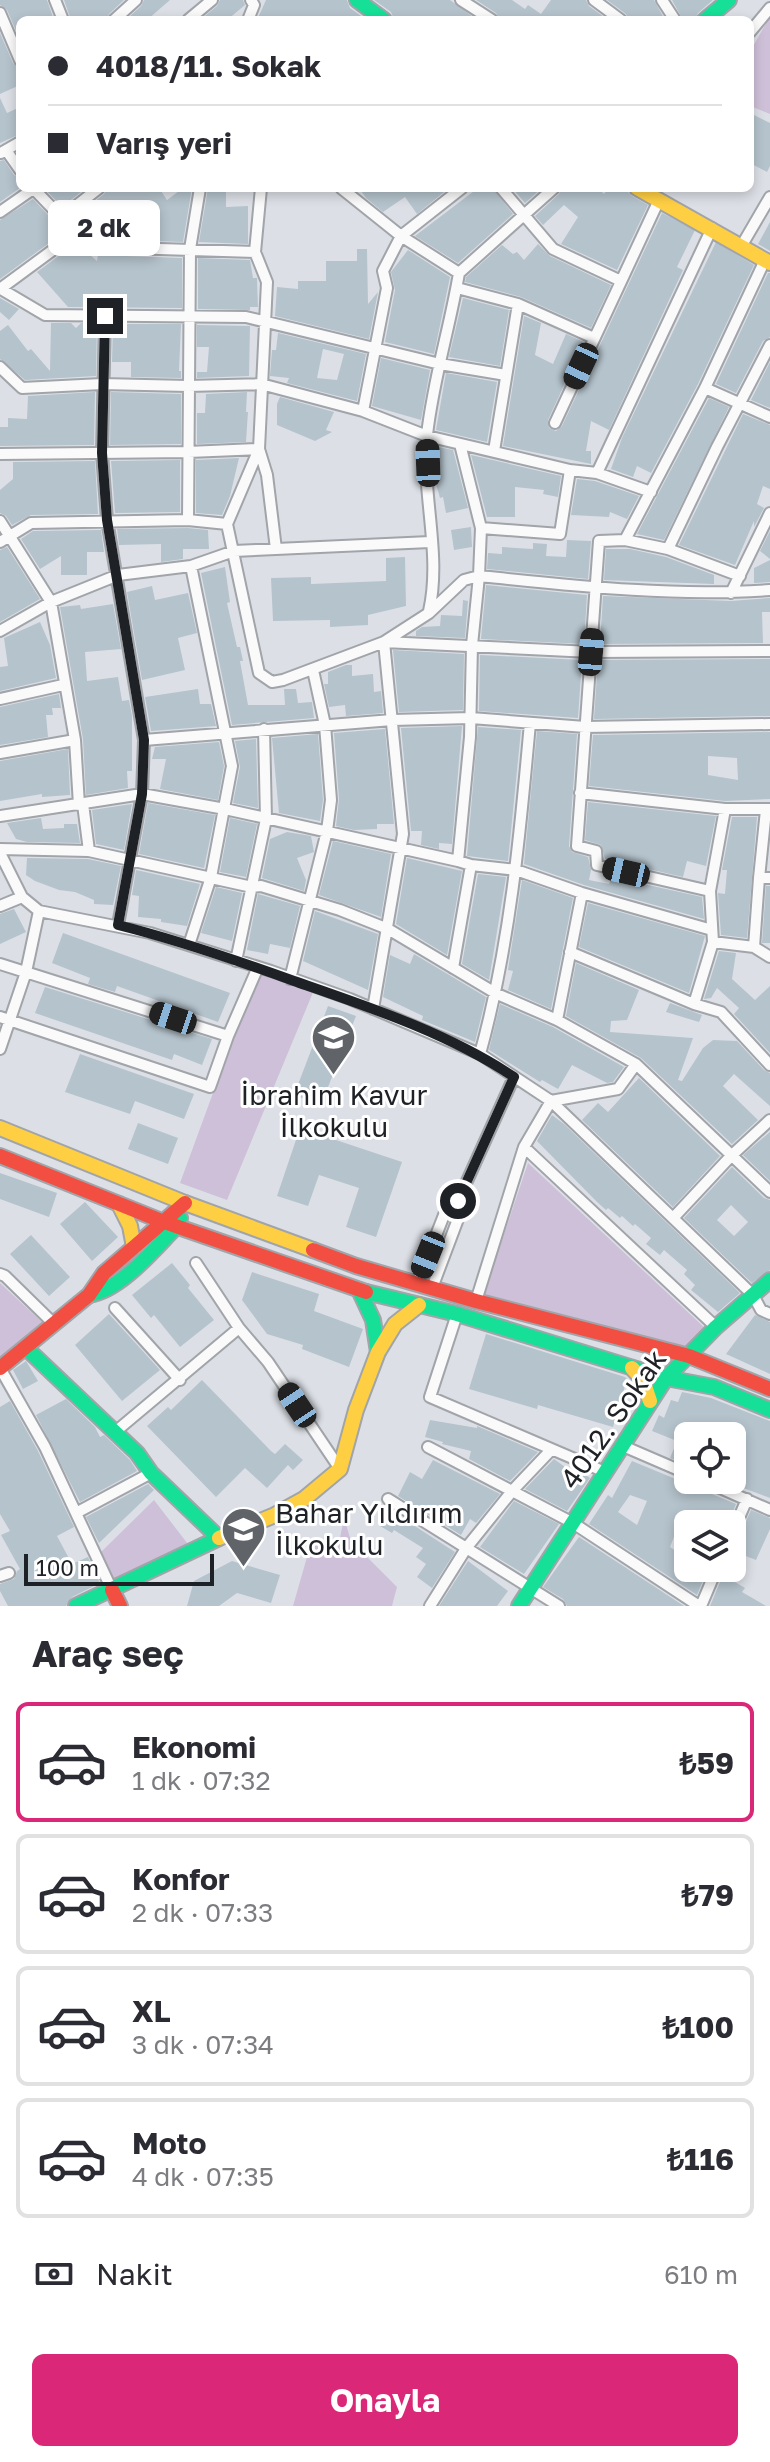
<!DOCTYPE html>
<html lang="tr">
<head>
<meta charset="utf-8">
<style>
	:root { --surface:#fff; --page:#f2f2f3; --text:#2b2b33; --muted:#7c7c81; --line:#e1e1e2; --accent:#db2777 }
	body { margin:0; font-family:"Golos Text",sans-serif; background:var(--page); color:var(--text); height:100vh; display:flex; flex-direction:column; font-size:30px; white-space:nowrap }
	* { box-sizing:border-box; margin:0 }
	p { font-size:26px; color:var(--muted) }
	.icon { flex:none; width:44px; height:44px; fill:none; stroke:currentColor; stroke-width:2; stroke-linecap:round; stroke-linejoin:round }
	.map { position:relative; height:1606px; overflow:hidden }
	.panel { display:flex; flex-direction:column; background:var(--surface); flex:1 }
	.panel>* { flex:none }
	.guide { position:absolute; left:16px; top:16px; width:738px; height:176px; border-radius:12px; box-shadow:0 4px 12px #0003; display:grid; align-content:center; height:176px; padding:0 32px; background:var(--surface) }
	.controls { position:absolute; left:674px; top:1422px; display:grid; gap:16px }
	.controls a { display:grid; place-items:center; width:72px; height:72px; border-radius:12px; background:var(--surface); box-shadow:0 4px 12px #0003; font-size:40px }
	.scale { position:absolute; left:24px; bottom:20px; width:190px; box-sizing:border-box; padding-left:8px; border:4px solid #1e2126; border-top:0; font-size:22px; line-height:28px; white-space:nowrap; color:#1e2126; -webkit-text-stroke:6px #fff; paint-order:stroke }
	.end { position:absolute; width:36px; height:36px; margin:-18px; border:10px solid #1e2126; background:#fff; box-shadow:0 0 0 4px #fff }
	.from { border-radius:50% }
	.bubble { position:absolute; height:56px; border-radius:12px; background:var(--surface); box-shadow:0 4px 12px #0003; font-size:26px; font-weight:700; line-height:56px; text-align:center }
	.car { position:absolute; width:24px; height:48px; margin:-24px -12px; border-radius:10px; box-shadow:0 0 6px 2px #0007; background:linear-gradient(#222 24%,#8ab4d8 0 40%,#222 0 76%,#8ab4d8 0 86%,#222 0) }
	.guide b { display:flex; align-items:center; gap:28px; height:76px; font-size:30px }
	.guide b+b { border-top:2px solid var(--line) }
	.guide i { width:20px; height:20px; background:var(--text) }
	ul { padding:0; list-style:none }
	li { display:flex; align-items:center; gap:24px; height:120px; margin:0 16px 12px; padding:0 16px; border:4px solid var(--line); border-radius:12px }
	li div { flex:1 }
	li b { display:block; font-size:30px }
	li em { font-style:normal; font-weight:700 }
	li.active { border-color:var(--accent) }
	li>.icon { width:72px; height:72px; stroke-width:1.5 }
	h2 { padding:0 32px; font-size:36px; line-height:96px }
	.pay { display:flex; align-items:center; gap:20px; height:88px; padding:0 32px; font-size:30px }
	.pay p { margin-inline-start:auto }
	.action { display:flex; gap:16px; margin-top:auto; padding:16px 32px }
	.action a { flex:1; height:92px; border-radius:12px; background:var(--accent); color:#fff; font-size:32px; font-weight:700; line-height:92px; text-align:center }
	.map>svg:first-child { display:block }
</style>
</head>
<body>
<div class="map">
<svg width="770" height="1606" viewBox="0 0 770 1606">
	<rect width="100%" height="100%" fill="#dce0e6"/>
	<path fill="#cec0d8" d="M770 16V114L750 106V52Z
		M257 973 314 990 227 1200 180 1183Z
		M528 1163 706 1329 689 1348 484 1294Z
		M0 1283 43 1323 0 1357Z
		M154 1500 191 1548 113 1582 101 1552Z
		M344 1518 351 1541 397 1587 392 1606H293L311 1543 338 1548Z"/>
	<path fill="#b5c3cc" fill-rule="evenodd" d="M0 0H47L54 20H20V40L7 10 0 5Z
		M64 0H124L109 14 106 20H71Z
		M144 0H170L147 20H126L141 6Z
		M220 0H243L245 5 227 20H200L217 6Z
		M266 0H347L350 8 367 20H257Z
		M374 0H450L477 20H394L391 12Z
		M476 0H512L525 9 528 5 541 14 551 0H586L589 6 608 20H500L496 13Z
		M607 0H654L665 20H629L626 14Z
		M672 0H713L698 13 695 20H683Z
		M0 33 13 63 20 68V85L0 94Z
		M0 98 7 113 20 107V134L0 143Z
		M750 113 770 123V166L767 172 750 163Z
		M4 160 14 175 20 178V188L0 202V161Z
		M44 188H86L62 207Z
		M107 188H159L167 200 183 188H192L183 242 98 239 108 231 123 232 109 213V203L100 210 94 202 104 194Z
		M208 188H226V207L248 206V244L199 242Z
		M359 188H449L417 214 405 197 383 212 366 198Z
		M478 188H493L513 214 458 263 415 236Z
		M512 188H542L525 203Z
		M562 188H597L604 194 609 188H624L632 196 648 205 617 270 561 244 578 217 564 205 543 225 535 216 559 194Z
		M33 199 64 232 0 279V220Z
		M662 213 695 230 677 267 683 270 609 430 591 421 586 451H591V464L503 446 524 316 541 323 535 355 553 364 566 334 584 342 548 420 549 428 556 431 562 426Z
		M770 222V251L758 244Z
		M716 242 754 265 698 384 651 473 637 466 633 477 611 469 622 438Z
		M76 243 97 261 98 255 182 258V308L68 307 37 272Z
		M538 244 550 256 611 285 591 328 521 297 465 282 466 277 502 245 513 254 517 252 524 260Z
		M357 249H367L368 304 378 292 369 339 275 316 277 287 298 289V281H326V261H357Z
		M408 250 450 277 434 354 385 342 395 290 391 272Z
		M198 258 250 260 253 278H257L258 307H250V310L198 309Z
		M768 273H770V337L763 341 736 393 716 384Z
		M0 298 19 309 9 320 0 312Z
		M463 298 509 310 500 366 449 357Z
		M51 323H71L76 328 81 323 97 324 96 376 25 380 0 359V331L8 325 28 351 31 349 50 371Z
		M113 324H181L179 371H181V378L131 377V362H112Z
		M197 325 250 326 249 376 197 378V372H207L209 347H197Z
		M278 333 366 354 357 401 287 383 289 378 270 376 272 350H276ZM323 349 344 354 337 380 317 378Z
		M381 358 430 370 421 420 372 406Z
		M770 362V408L751 400Z
		M446 373 497 382 487 442 436 430Z
		M95 392 94 445 0 446V427H8V418L27 419 28 396Z
		M111 392 181 394V444L110 445Z
		M247 392 246 412H248L246 442 197 444V413H205L206 394Z
		M280 397 334 412 326 430 332 432 315 441 277 425V404Z
		M709 398 729 407 664 540 637 534Z
		M743 414 770 425V489L763 486 757 504 764 508 754 527V521L735 565 679 545Z
		M434 446 453 450 468 508 446 513 443 497 440 498 436 484Z
		M471 455 561 476 558 497 543 494 544 490 515 487V517H487Z
		M239 458 230 496 222 515 196 513V460Z
		M180 460V512L115 513 111 461Z
		M95 461 98 514 31 515 12 525 6 516 0 513V490L13 479V462Z
		M577 479 595 481 639 496 627 519 610 512 609 517 571 515Z
		M471 527 472 547 454 550 451 530Z
		M188 528 208 530 209 549H183V559L161 562V544L119 545 117 529Z
		M101 530 104 552H87V575H61V556L40 569 21 539 33 531Z
		M770 531V559L760 551Z
		M567 540 591 541 588 579 487 569 488 553 502 554V547L533 549V543L547 544 546 556 566 557Z
		M7 547 40 599 0 622V550Z
		M606 549H630L666 557 714 575V584L604 580Z
		M405 557 406 606 368 615V625L330 627V620L273 621 271 578 311 577V584L386 581V558Z
		M770 560V582L754 583V568Z
		M225 567 230 602 227 603 237 647H240L243 661H240L248 705H285L284 689H296L298 703 312 702 314 718 232 725 201 573Z
		M486 585 587 595 584 644 481 639Z
		M152 586 155 600 188 593 197 633 178 638 185 670 142 680 127 592Z
		M603 596 731 601 770 598V612H762L763 643 600 644Z
		M463 600 468 601 465 638 416 636V631L422 627 440 626 441 615 462 616Z
		M113 604 121 649 85 652 87 681 118 677 122 701 129 700 132 716V771H127L128 788 86 795 83 739 60 607 80 605 81 609Z
		M40 622 50 645 56 678 0 691V667L8 666 4 638Z
		M393 650 464 654 463 710 399 712Z
		M480 655 582 660 578 718 479 711Z
		M770 659V716L594 719 598 660Z
		M346 665H352V676L373 674 374 692 381 691 383 713 346 716 345 705 329 707 324 684H328V672Z
		M198 689 200 704H211L216 726 151 731 145 697Z
		M59 694 61 708H52L53 715H46L48 737 0 745V707Z
		M462 726 452 844 439 843V849L421 845 422 831H411L401 728Z
		M478 727 521 730 508 861 467 856Z
		M385 729 394 824H377V829L354 830 336 826 339 799 334 733Z
		M537 731 577 734 569 846 572 852 588 857 591 870 589 880 609 884 612 877 702 897 704 919 584 885 524 864Z
		M770 732V799L725 801 589 786 593 735ZM708 756 737 758 738 780 708 775Z
		M318 734 323 800 320 821 279 813 272 738Z
		M256 739 258 808 233 803 240 767 235 741Z
		M219 742 224 766 218 800 160 789 166 759H152L155 747Z
		M68 749 70 795 42 797V794L0 801V761Z
		M588 802 716 816 706 866 687 861 683 877 605 859 601 845 585 840Z
		M148 803 215 815 204 868 139 854Z
		M132 804 124 850 96 844 92 810Z
		M732 817H757L747 938 721 935 718 893 725 894 727 870H722Z
		M41 818 43 829 64 828V824H77L80 843 27 842 16 839 7 823Z
		M230 818 257 824 246 877 220 872Z
		M287 832 311 836 314 852 297 858 306 880 304 891 262 878 270 839Z
		M333 841 391 854 381 917 319 895Z
		M27 858 88 859 121 866 113 905 94 904V900L75 892 59 890 35 881 26 875Z
		M407 858 462 871 447 955 396 924Z
		M136 870 200 884 187 926 161 922V919L138 917 139 896 132 895Z
		M478 874 506 877 489 980 462 964Z
		M522 880 573 898 551 1009 508 990 513 971 508 970Z
		M766 886H770V943H762Z
		M216 887 242 893 232 941 201 933Z
		M258 894 300 906 290 948 270 944 268 954 247 950Z
		M588 903 705 936 689 993 579 947Z
		M14 909 26 932 0 944V914Z
		M315 911 378 934 368 990 303 961Z
		M63 933 230 993 218 1022 117 986 115 992 88 984 90 978 52 963Z
		M719 951 736 953 732 979 755 1000 770 986V1053L734 1014 739 1008 717 988 711 998 704 999Z
		M414 954 486 997 475 1042 422 1020 423 1016 383 997 390 955 410 964Z
		M576 963 639 990 627 1020 611 1021 610 1032 693 1038 678 1080 682 1081 703 1048 713 1040 737 1041 764 1070 770 1073V1106L734 1074 723 1086 758 1120 732 1144 641 1058 566 1016Z
		M45 987 212 1039 202 1065 174 1054 172 1060 35 1013Z
		M670 1003 702 1015 699 1022 666 1012Z
		M500 1004 553 1027 624 1067 613 1082 607 1083 572 1065 558 1089 542 1080 540 1082 489 1050Z
		M328 1006 356 1016 321 1105 294 1095Z
		M80 1054 194 1094 184 1119 135 1101 130 1114 65 1092Z
		M639 1078 720 1156 673 1207 582 1120 598 1103 608 1112Z
		M552 1115 564 1124 740 1293 718 1312 691 1290 695 1285 684 1274 687 1270 664 1250 660 1255 646 1244 651 1238 635 1224 633 1226 622 1216 620 1218 608 1208 606 1210 597 1202 537 1141Z
		M138 1123 178 1138 168 1164 128 1149Z
		M300 1128 402 1162 376 1237 346 1227 359 1188 319 1175 308 1206 277 1196Z
		M770 1132V1181L743 1155Z
		M732 1167 764 1198 770 1200V1270L752 1283 684 1218ZM731 1205 748 1222 734 1236 717 1220Z
		M0 1173 57 1193 49 1217 0 1199Z
		M85 1202 118 1237 92 1261 60 1224Z
		M31 1235 70 1277 49 1296 10 1254Z
		M172 1263 190 1285 188 1288 214 1320 180 1347 154 1315 151 1318 132 1295Z
		M252 1272 319 1294 314 1311 363 1329 349 1367 302 1349 303 1345 267 1334 242 1300Z
		M109 1314 160 1370 122 1401 75 1345Z
		M755 1315 770 1322V1374L726 1354Z
		M486 1334 625 1377 627 1379 613 1427 538 1405 537 1409 469 1389Z
		M26 1361 38 1381 23 1389 13 1370Z
		M202 1380 271 1451 275 1454 285 1444 303 1460 293 1470 288 1465 267 1488 245 1468 216 1497 147 1426 168 1407 171 1410Z
		M682 1392 711 1398 770 1421V1498L722 1480H732V1434L701 1422 695 1436H688V1455L685 1464 670 1458 677 1441 652 1431 659 1415 664 1418 671 1400 678 1402Z
		M66 1399 95 1427 100 1437 104 1435 130 1460 137 1471 80 1502 36 1415Z
		M10 1401 38 1451 74 1527 57 1536 72 1564 88 1557 100 1583 72 1597 66 1606H8L0 1591V1584L14 1579 17 1571 20 1569 1 1535 10 1531 0 1514V1407Z
		M430 1420 477 1428V1426L538 1452 510 1481 469 1459 471 1451 442 1444 443 1442 425 1437Z
		M554 1459 573 1473 577 1469 590 1478 567 1511 525 1489Z
		M433 1460 500 1494 476 1523 470 1519 461 1535 398 1496 410 1472 422 1479Z
		M632 1461 736 1504 728 1524H679L670 1547 688 1559V1568H708L697 1595 589 1524 608 1495 612 1498ZM630 1495 647 1501 637 1525 618 1512Z
		M148 1484 154 1490 99 1543 86 1517Z
		M514 1501 559 1524 524 1574 480 1547Z
		M390 1510 455 1552 432 1588 417 1577 426 1564 416 1557 423 1548 394 1530 392 1533 380 1526Z
		M751 1510 770 1518V1529L756 1560 733 1551Z
		M579 1537 684 1606H567L563 1599 543 1587Z
		M232 1561 280 1575 271 1603 237 1593 219 1606H187L194 1581Z
		M468 1561 508 1591 497 1606H439Z
		M723 1575 745 1588 742 1592 766 1606H710Z"/>
	<g fill="none" stroke-linecap="round" stroke-linejoin="round">
		<defs>
			<path id="street" d="M55 0 63 20
				M461 0 492 20
				M594 0 621 20
				M662 0 675 20
				M0 13 20 60
				M114 20 136 0
				M188 20 212 0
				M248 20 254 5 251 0
				M750 32 770 8
				M6 150 20 170
				M1 153 20 142
				M33 188 76 233 96 247 255 252
				M261 188 255 252 267 282 259 449 267 475 276 549
				M341 188 401 236 459 273C450 327 433 380 427 435 421 493 442 554 429 611
				M501 188 553 249 621 281
				M0 212 33 189
				M62 217 99 188
				M742 245 770 197
				M765 260 705 388 625 540 599 541 577 846 596 851 597 865 710 891 713 942 694 1004 721 1012 770 1065
				M459 273 554 188
				M457 288 518 304 594 338
				M0 289 76 233
				M1 289 45 315 246 317 440 364 506 375
				M105 316 102 453 107 520 144 740 142 794 118 925
				M0 367 22 388 102 384 188 386 261 384 363 411 427 436 570 470 597 473 651 492
				M705 388 770 417
				M363 411 387 288 383 271 401 236 462 188
				M555 423 659 200
				M494 451 518 304
				M0 454 188 452 259 449 227 524 259 673 272 682 283 680 384 642 429 613 464 580 479 576C576 586 673 597 770 590
				M597 473 712 228
				M188 520 190 249 200 188
				M0 521 51 602 75 740 79 805 83 804 89 851 252 887 261 886 340 910 388 929 497 994 557 1020 636 1064 770 1192
				M481 528 560 534 570 470
				M625 540 668 549 740 576
				M0 542 31 523 188 520 227 524
				M668 549 717 447 770 345
				M731 593 770 513
				M0 631 51 602 118 575 191 566 234 551 430 542
				M0 699 63 685
				M144 740 392 720 471 718 585 727 770 724
				M0 753 75 740
				M580 793 725 809H770
				M0 816 142 794 225 809 458 861
				M0 849 89 851
				M0 853 22 897 39 911 150 933 271 971 350 999 480 1054 551 1101 753 1295 761 1310 770 1314
				M471 865 516 870 582 893 712 930
				M759 878 766 810
				M710 891 725 809
				M0 906 22 897
				M713 942 754 947 759 878H770
				M189 945 211 877 232 766 191 566
				M754 947 770 957
				M570 952 694 1004
				M236 961 266 819 264 729
				M0 964 228 1036
				M453 968 471 865 458 861 470 737 472 645 479 576 481 528 460 444
				M290 979 327 831 331 800 325 725 313 670
				M373 1009 403 834 384 642 591 652 770 651
				M0 1017 210 1087 228 1036 258 967
				M557 1020 582 893
				M0 1049 26 972 39 911
				M480 1054C510 945 520 835 530 723
				M636 1064 618 1089 551 1101 524 1147 716 1327
				M674 1217 731 1156 770 1120
				M196 1263 239 1328 268 1362 340 1469
				M0 1274 5 1276 52 1322
				M417 1284 444 1215 458 1201 514 1077
				M432 1288 458 1219V1201
				M476 1301 524 1147
				M115 1308 180 1380
				M457 1314 430 1397 605 1472
				M0 1368 45 1447 112 1590
				M115 1432 239 1328
				M623 1446 688 1474
				M428 1447 573 1523 699 1606
				M702 1480 770 1510
				M388 1499 559 1606
				M76 1513 151 1473
				M732 1534 747 1499
				M0 1576 9 1573
				M430 1606 467 1547 513 1490 551 1450
				M701 1606 717 1568"/>
			<path id="fast" d="M357 0 384 20
				M705 20 729 0
				M359 1290 373 1320 378 1352
				M366 1292 457 1314 666 1378 714 1387 770 1410
				M89 1295C121 1290 153 1250 176 1227L180 1218
				M26 1348 137 1453 151 1473 219 1538 76 1606
				M519 1606 666 1378 716 1327 770 1280"/>
			<path id="slow" d="M637 188 770 263
				M0 1128 185 1203 313 1250
				M119 1204 130 1226 134 1247
				M632 1368 643 1380 650 1401
				M219 1538 275 1515 304 1499 340 1469 356 1410 378 1352 395 1324 419 1305"/>
			<path id="jam" d="M0 1156 164 1222 366 1292
				M313 1250 356 1266 476 1301 689 1356 770 1389
				M0 1368 89 1295 104 1273 185 1203
				M112 1590 120 1606"/>
		</defs>
		<use href="#street" stroke="#a1a4a8" stroke-width="14"/>
		<use href="#fast" stroke="#a1a4a8" stroke-width="18"/>
		<use href="#slow" stroke="#a1a4a8" stroke-width="18"/>
		<use href="#jam" stroke="#a1a4a8" stroke-width="18"/>
		<use href="#street" stroke="#fafafb" stroke-width="10"/>
		<use href="#fast" stroke="#16e098" stroke-width="14"/>
		<use href="#slow" stroke="#ffcf43" stroke-width="14"/>
		<use href="#jam" stroke="#f24e42" stroke-width="14"/>
	</g>
	<g fill="none" stroke-linecap="round" stroke-linejoin="round">
		<path stroke="#1e2126" stroke-width="10" d="M105 316 102 453 107 520 144 740 142 794 118 925C178 940 236 960 294 981 369 1007 448 1033 514 1077L458 1201"/>
	</g>
	<defs>
		<symbol id="school-pin" viewBox="-11 -11 22 30"><path d="M0 17L-7.5 6A9.5 9.5 0 1 1 7.5 6Z" fill="#606469" stroke="#fff"/><path d="M0-5L7-2L0 1L-7-2ZM-4 1L0 2.5L4 1V4Q0 6-4 4Z" fill="#fff"/></symbol>
	</defs>
	<g fill-rule="evenodd">
		<use href="#school-pin" x="308" y="1012" width="51" height="69"/>
		<use href="#school-pin" x="218" y="1504" width="51" height="69"/>
	</g>
	<g text-anchor="middle" stroke-width="6" stroke-linejoin="round" paint-order="stroke">
		<g font-size="28" fill="#1e2126" stroke="#fff">
			<text x="334" y="1105">İbrahim Kavur<tspan x="334" dy="32">İlkokulu</tspan></text>
			<text x="275" y="1523" text-anchor="start">Bahar Yıldırım<tspan x="275" dy="32">İlkokulu</tspan></text>
		</g>
		<g font-size="28" fill="#1e2126" stroke="#fff">
			<text transform="translate(613 1419) rotate(-55)" y="10">4012. Sokak</text>
		</g>
	</g>
</svg>
<div class="controls">
<a><svg class="icon" aria-label="locate" viewBox="0 0 24 24"><circle cx="12" cy="12" r="6"/><path d="M12 2v4M12 18v4M2 12h4M18 12h4"/></svg></a>
<a><svg class="icon" aria-label="layers" viewBox="0 0 24 24"><path d="M12 4l9 5-9 5-9-5zM3 14l9 5 9-5"/></svg></a>
</div>
<div class="scale">100 m</div>
<i class="end from" style="left:458px;top:1201px"></i>
<i class="end" style="left:105px;top:316px"></i>
<div class="bubble" style="left:48px;top:200px;width:112px">2 dk</div>
<i class="car" style="left:581px;top:366px;rotate:205deg"></i>
<i class="car" style="left:428px;top:463px;rotate:358deg"></i>
<i class="car" style="left:591px;top:652px;rotate:5deg"></i>
<i class="car" style="left:626px;top:872px;rotate:283deg"></i>
<i class="car" style="left:173px;top:1018px;rotate:288deg"></i>
<i class="car" style="left:428px;top:1255px;rotate:202deg"></i>
<i class="car" style="left:297px;top:1405px;rotate:326deg"></i>
<div class="guide">
<b><i class="from"></i>4018/11. Sokak</b>
<b><i></i>Varış yeri</b>
</div>
</div>
<section class="panel">
<h2>Araç seç</h2>
<ul>
<li class="active"><svg class="icon" aria-label="car" viewBox="0 0 24 24"><path d="M5 17H2v-5l4-1 3-4h7l3 4 3 1v5h-3M9 17h6M6 11h13"/><circle cx="7" cy="17" r="2"/><circle cx="17" cy="17" r="2"/></svg><div><b>Ekonomi</b><p>1 dk · 07:32</p></div><em>₺59</em></li>
<li><svg class="icon" aria-label="car" viewBox="0 0 24 24"><path d="M5 17H2v-5l4-1 3-4h7l3 4 3 1v5h-3M9 17h6M6 11h13"/><circle cx="7" cy="17" r="2"/><circle cx="17" cy="17" r="2"/></svg><div><b>Konfor</b><p>2 dk · 07:33</p></div><em>₺79</em></li>
<li><svg class="icon" aria-label="car" viewBox="0 0 24 24"><path d="M5 17H2v-5l4-1 3-4h7l3 4 3 1v5h-3M9 17h6M6 11h13"/><circle cx="7" cy="17" r="2"/><circle cx="17" cy="17" r="2"/></svg><div><b>XL</b><p>3 dk · 07:34</p></div><em>₺100</em></li>
<li><svg class="icon" aria-label="car" viewBox="0 0 24 24"><path d="M5 17H2v-5l4-1 3-4h7l3 4 3 1v5h-3M9 17h6M6 11h13"/><circle cx="7" cy="17" r="2"/><circle cx="17" cy="17" r="2"/></svg><div><b>Moto</b><p>4 dk · 07:35</p></div><em>₺116</em></li>
</ul>
<div class="pay"><svg class="icon" aria-label="cash" viewBox="0 0 24 24"><path d="M3 7h18v10H3z"/><circle cx="12" cy="12" r="2"/></svg>Nakit<p>610 m</p></div>
<div class="action"><a>Onayla</a></div>
</section>
</body>
</html>
